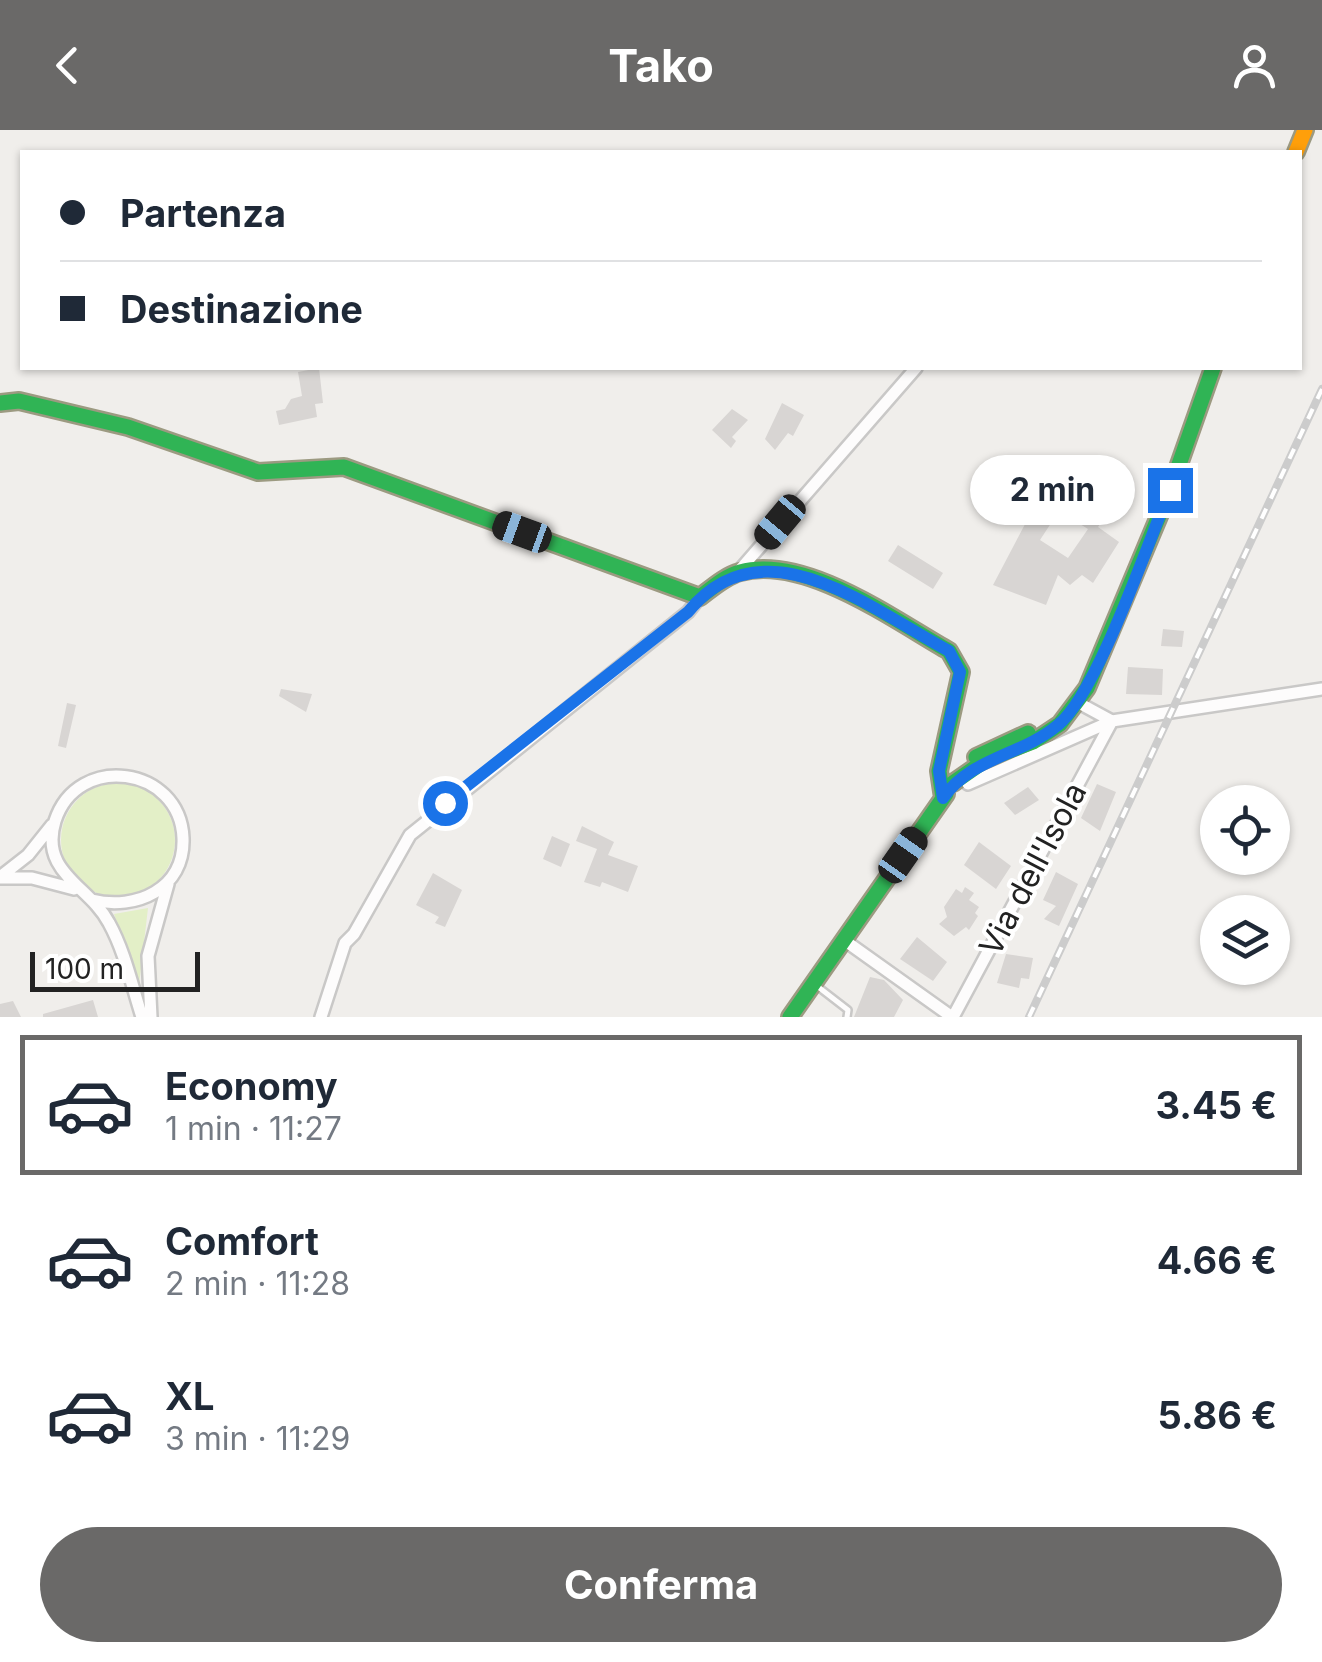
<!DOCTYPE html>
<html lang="it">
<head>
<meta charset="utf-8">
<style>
	:root { --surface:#fff; --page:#f6f6f7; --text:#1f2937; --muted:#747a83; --line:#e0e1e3; --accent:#6a6968 }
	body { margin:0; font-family:Inter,sans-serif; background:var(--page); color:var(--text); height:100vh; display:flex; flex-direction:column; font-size:38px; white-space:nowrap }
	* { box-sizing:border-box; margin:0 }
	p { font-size:32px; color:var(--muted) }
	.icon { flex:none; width:55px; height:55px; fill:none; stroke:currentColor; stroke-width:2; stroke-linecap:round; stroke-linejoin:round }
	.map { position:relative; height:887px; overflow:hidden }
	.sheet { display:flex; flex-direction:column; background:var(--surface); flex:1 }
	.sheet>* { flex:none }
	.hud { position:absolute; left:20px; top:20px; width:1282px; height:220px; border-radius:0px; box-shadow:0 2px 8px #0004; display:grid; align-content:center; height:220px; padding:0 40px; background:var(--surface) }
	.fabs { position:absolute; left:1200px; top:655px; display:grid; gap:20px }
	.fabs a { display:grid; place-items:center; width:90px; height:90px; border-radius:50%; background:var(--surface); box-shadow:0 2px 8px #0004; font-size:50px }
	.scale { position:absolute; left:30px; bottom:25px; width:170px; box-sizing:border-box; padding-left:10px; border:5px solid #222; border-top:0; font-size:28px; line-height:35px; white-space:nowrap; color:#222; -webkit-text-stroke:8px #fff; paint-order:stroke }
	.end { position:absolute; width:45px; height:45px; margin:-22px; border:12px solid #1a73e8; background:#fff; box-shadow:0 0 0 5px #fff }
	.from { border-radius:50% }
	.bubble { position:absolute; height:70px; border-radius:35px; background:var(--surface); box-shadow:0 2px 8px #0004; font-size:32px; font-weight:700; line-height:70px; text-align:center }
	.car { position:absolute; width:30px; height:60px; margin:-30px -15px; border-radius:12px; box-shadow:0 0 8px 2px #0007; background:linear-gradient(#222 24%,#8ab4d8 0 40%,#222 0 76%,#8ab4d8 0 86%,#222 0) }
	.hud b { display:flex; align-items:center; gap:35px; height:95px; font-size:38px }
	.hud b+b { border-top:2px solid var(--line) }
	.hud i { width:25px; height:25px; background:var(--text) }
	ul { padding:18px 0 0; list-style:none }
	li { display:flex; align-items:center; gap:30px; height:140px; margin:0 20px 15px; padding:0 20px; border:5px solid transparent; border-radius:0px }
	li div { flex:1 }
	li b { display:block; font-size:38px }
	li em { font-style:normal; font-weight:700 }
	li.active { border-color:var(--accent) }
	li>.icon { width:90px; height:90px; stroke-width:1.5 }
	.primary-button { display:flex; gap:20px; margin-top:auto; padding:20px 40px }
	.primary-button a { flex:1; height:115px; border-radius:60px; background:var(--accent); color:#fff; font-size:40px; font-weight:700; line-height:115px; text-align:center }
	header { display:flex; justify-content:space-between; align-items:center; height:130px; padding:0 40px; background:var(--accent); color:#fff; font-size:45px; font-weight:700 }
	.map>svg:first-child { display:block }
</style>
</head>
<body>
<header><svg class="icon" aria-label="back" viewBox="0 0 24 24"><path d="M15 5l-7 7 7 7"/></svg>Tako<svg class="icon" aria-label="person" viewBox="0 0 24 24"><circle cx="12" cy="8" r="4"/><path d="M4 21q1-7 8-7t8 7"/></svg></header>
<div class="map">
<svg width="1322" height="887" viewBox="0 0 1322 887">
	<rect width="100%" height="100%" fill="#f0eeeb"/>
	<path fill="#e3efc7" d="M61 710a57 57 0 1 1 114 0a57 57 0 1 1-114 0Z
		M148 778 139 855 114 784Z"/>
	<path fill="#d8d5d3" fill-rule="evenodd" d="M319 238 323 273 315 274 317 287 279 295 276 281 285 279 291 269 302 266 298 242Z
		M782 273 804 285 793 306 788 303 775 320 765 309Z
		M732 279 748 290 732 307 736 311 731 318 712 300Z
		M1053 341 1066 348 1060 358 1089 377 1097 363 1108 370 1099 383 1105 387 1098 397 1119 412 1093 453 1082 445 1070 455 1058 445 1046 475 993 455ZM1059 381 1088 399 1068 428 1040 410Z
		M898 415 943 443 933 459 888 431Z
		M1163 499 1184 501 1182 517 1161 516Z
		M1128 537 1163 539 1162 565 1126 564Z
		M281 559 312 564 306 582 279 566Z
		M67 573 76 575 66 618 58 616Z
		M1097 654 1116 662 1100 701 1081 688Z
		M1028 657 1039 670 1015 685 1004 673Z
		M582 696 614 712 608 725 638 736 628 762 602 752 600 757 584 752 597 719 576 711Z
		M552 706 570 714 561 737 543 729Z
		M979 712 1011 736 996 759 964 735Z
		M1056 742 1078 754 1059 796 1044 789 1056 776 1043 770Z
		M433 743 462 760 445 797 435 793 439 787 416 775Z
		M965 757 974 763 969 770 979 777 975 783 978 786 969 800 966 797 954 806 939 794 947 787 944 777 956 759 962 763Z
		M917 807 947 832 933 851 900 829Z
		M1006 824 1033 828 1029 849 1021 848 1019 858 997 853Z
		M870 847 884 850 903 870 894 887H854Z
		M93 870 98 887H43V884Z
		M13 871 21 887H0V874Z"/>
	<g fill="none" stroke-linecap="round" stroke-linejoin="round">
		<defs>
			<path id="lane" d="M817 856 848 880 847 887"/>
			<path id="street" d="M738 442 916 238
				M1077 572 1112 591 1322 559
				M968 654 1112 591
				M0 747 28 725 52 695
				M0 748H32L74 759
				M92 770C136 781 185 759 183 708 180 636 77 622 55 691 39 743 90 756 109 793 125 822 132 856 142 887
				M844 810 952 887
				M151 887 148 826 168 754
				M321 887 345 813 354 804 410 705 688 482 700 467
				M953 887 1112 591"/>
			<path id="fast" d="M0 273 19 271 128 297 258 342 344 337 700 467C712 458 725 446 740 442 805 424 894 490 949 521L961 542 939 641 943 668
				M976 627 1028 603
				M953 653 986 630 1033 612 1060 594 1087 558 1170 360 1213 238
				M790 887 946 664"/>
			<path id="slow" d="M1296 22 1305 0"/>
		</defs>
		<use href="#lane" stroke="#c9c8c7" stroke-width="10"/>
		<use href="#street" stroke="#c9c8c7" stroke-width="16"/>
		<use href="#fast" stroke="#9c9a81" stroke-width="20"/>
		<use href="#slow" stroke="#9c9a81" stroke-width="20"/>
		<use href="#lane" stroke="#fdfcfc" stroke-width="5"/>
		<use href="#street" stroke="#fdfcfc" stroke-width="11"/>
		<use href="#fast" stroke="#30b455" stroke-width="15"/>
		<use href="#slow" stroke="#ff9f0a" stroke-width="15"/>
		<defs>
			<path id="rail" d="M1029 887 1322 259"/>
		</defs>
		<use href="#rail" stroke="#ccc" stroke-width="8"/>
		<use href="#rail" stroke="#fff" stroke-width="4" stroke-dasharray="11" stroke-linecap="butt"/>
	</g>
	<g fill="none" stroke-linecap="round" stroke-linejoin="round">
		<path stroke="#1a73e8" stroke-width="12" d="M445 673 688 482C763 390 869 478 949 521L960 542 939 641 943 668C972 627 1021 626 1058 595 1097 564 1148 412 1170 360"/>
	</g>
	<g text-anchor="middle" stroke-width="8" stroke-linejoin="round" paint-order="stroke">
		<g font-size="32" fill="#222" stroke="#fff">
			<text transform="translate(1033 739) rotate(-62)" y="11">Via dell'Isola</text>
		</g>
	</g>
</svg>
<div class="fabs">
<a><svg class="icon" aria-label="locate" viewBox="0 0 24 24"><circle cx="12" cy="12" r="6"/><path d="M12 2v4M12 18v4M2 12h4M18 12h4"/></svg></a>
<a><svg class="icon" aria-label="layers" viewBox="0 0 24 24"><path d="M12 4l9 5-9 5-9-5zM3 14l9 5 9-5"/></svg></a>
</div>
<div class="scale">100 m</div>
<i class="end from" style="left:445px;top:673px"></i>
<i class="end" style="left:1170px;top:360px"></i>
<div class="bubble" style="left:970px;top:325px;width:165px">2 min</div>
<i class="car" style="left:780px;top:392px;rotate:220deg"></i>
<i class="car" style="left:522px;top:402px;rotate:290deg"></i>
<i class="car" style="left:903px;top:725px;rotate:35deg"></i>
<div class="hud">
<b><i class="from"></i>Partenza</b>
<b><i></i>Destinazione</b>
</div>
</div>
<section class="sheet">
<ul>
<li class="active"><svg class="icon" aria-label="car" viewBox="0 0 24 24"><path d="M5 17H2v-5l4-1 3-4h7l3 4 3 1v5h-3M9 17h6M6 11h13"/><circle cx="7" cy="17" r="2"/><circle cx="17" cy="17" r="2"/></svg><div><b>Economy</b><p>1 min · 11:27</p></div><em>3.45 €</em></li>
<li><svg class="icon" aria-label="car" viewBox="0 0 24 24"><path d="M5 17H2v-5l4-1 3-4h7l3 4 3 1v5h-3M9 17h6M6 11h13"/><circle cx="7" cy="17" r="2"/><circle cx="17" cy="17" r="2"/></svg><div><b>Comfort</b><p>2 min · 11:28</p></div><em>4.66 €</em></li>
<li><svg class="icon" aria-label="car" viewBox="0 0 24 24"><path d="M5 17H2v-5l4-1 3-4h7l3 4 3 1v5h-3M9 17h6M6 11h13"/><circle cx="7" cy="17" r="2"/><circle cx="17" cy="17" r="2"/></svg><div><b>XL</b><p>3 min · 11:29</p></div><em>5.86 €</em></li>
</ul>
<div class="primary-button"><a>Conferma</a></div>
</section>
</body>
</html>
